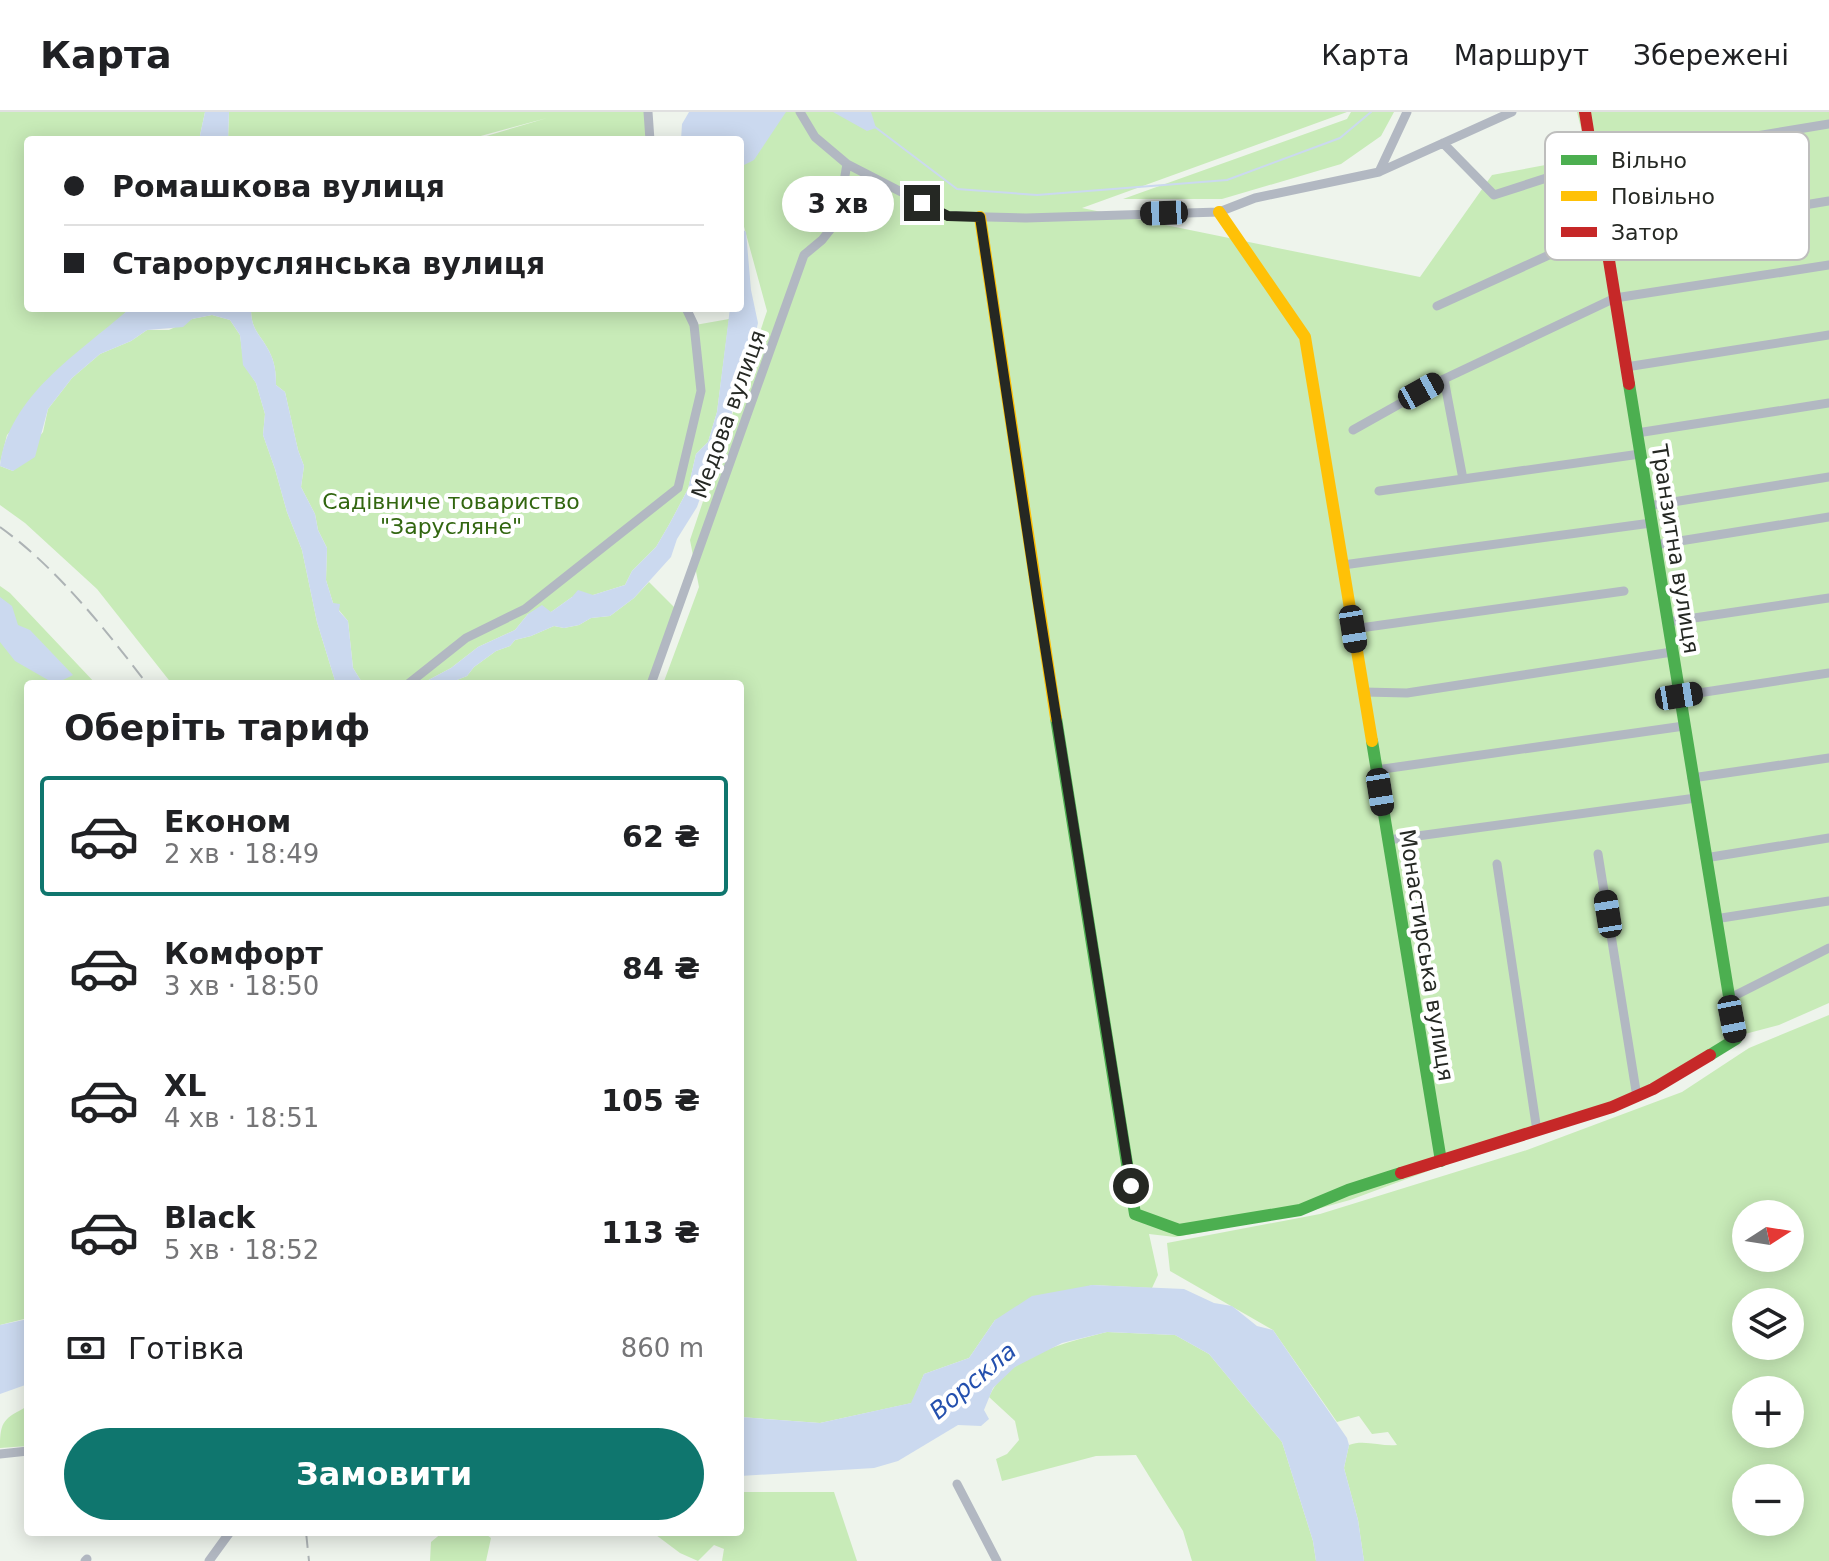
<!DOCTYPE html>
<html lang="uk">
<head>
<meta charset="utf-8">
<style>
	:root { --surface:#fff; --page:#f2f2f2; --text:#202124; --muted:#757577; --line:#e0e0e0; --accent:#0f766e }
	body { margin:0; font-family:"DejaVu Sans",sans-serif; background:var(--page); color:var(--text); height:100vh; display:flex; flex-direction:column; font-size:30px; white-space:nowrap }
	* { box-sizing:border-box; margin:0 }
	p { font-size:26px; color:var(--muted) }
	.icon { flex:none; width:44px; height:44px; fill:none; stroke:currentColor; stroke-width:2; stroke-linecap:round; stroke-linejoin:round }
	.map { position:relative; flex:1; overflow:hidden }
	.panel { position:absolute; left:24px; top:568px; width:720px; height:856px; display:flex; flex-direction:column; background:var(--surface); border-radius:8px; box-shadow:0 4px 20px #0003 }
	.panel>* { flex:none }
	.top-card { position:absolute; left:24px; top:24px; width:720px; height:176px; border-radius:8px; box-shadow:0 4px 20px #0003; display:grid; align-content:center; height:176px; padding:0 40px; background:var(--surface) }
	.needle { width:52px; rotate:78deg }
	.fabs { position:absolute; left:1732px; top:1088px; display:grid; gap:16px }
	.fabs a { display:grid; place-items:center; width:72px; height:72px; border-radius:50%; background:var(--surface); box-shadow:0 4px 20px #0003; font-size:40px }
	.end { position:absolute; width:36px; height:36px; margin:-18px; border:10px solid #252823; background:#fff; box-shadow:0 0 0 4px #fff }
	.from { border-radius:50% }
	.bubble { position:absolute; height:56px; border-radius:28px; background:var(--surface); box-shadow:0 4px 20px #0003; font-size:26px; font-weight:700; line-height:56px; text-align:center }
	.car { position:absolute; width:24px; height:48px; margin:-24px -12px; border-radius:10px; box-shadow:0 0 6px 2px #0007; background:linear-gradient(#222 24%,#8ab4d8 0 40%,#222 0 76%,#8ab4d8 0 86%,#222 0) }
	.top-card b { display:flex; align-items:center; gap:28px; height:76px; font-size:30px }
	.top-card b+b { border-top:2px solid var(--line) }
	.top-card i { width:20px; height:20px; background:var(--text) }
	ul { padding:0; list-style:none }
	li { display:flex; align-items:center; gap:24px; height:120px; margin:0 16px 12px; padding:0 24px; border:4px solid transparent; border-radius:8px }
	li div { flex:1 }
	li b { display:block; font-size:30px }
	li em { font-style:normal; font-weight:700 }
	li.active { border-color:var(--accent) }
	li>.icon { width:72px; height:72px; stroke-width:1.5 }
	h2 { padding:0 40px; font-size:36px; line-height:96px }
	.pay { display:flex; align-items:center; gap:20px; height:88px; padding:0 40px; font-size:30px }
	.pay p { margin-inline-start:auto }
	.button { display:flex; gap:16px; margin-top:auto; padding:16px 40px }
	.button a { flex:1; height:92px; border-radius:48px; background:var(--accent); color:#fff; font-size:32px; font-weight:700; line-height:92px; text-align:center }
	header { display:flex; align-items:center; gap:48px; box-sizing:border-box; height:112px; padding:0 40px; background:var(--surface); border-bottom:2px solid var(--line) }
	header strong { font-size:38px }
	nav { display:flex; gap:44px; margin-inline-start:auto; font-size:28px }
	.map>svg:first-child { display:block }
</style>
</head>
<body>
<header>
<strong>Карта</strong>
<nav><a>Карта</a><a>Маршрут</a><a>Збережені</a></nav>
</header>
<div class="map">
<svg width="1829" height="1449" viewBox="0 0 1829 1449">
	<rect width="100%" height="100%" fill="#eef4ec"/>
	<path fill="#c8ebb8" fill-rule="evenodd" d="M0 0H205L199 28H28V196H140L128 198 7 323 0 351Z
		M229 0H648L651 28H473L547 6 466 28H228Z
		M712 0H1347L1082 96 1420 165 1492 63 1588 45 1577 0H1829V891L1779 913 1726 927 1633 983 1350 1088 1292 1104 1175 1125 1149 1122 1158 1163 1152 1176 1092 1173 995 1208 969 1246 924 1262 912 1291 820 1311 740 1305V572H663L699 475 690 428 767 199 740 100V28Z
		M1351 0H1394L1381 24 1341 52 1222 87H1123L1347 7Z
		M251 196H686L695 213 729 207 717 300 708 330 696 342 688 377 670 411 656 435 632 459 625 473 593 483 572 485 551 500 528 502 515 518 478 535 451 556 421 572H363L353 556 348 509 333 491 326 468 327 436 318 418 315 402 301 375 304 354 298 338 285 280 276 273C276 261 275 250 269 239 260 221 251 219 251 196Z
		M212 203 230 208 240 223 244 253 256 271 265 302 263 323 275 357 287 400 302 438 317 510 336 572H172L97 477 25 411 0 393V354L13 359 43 320 48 297 72 266 100 242 131 229 147 218H169L192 207Z
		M649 470 677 498 651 572H447L467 564 474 555 496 539 510 534 515 528 531 524 554 514 564 516 579 513 591 506 610 504 634 486Z
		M0 474 10 481 96 572H28V1206L0 1213Z
		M1829 903V1449H1364L1358 1408 1344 1356 1349 1333C1364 1327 1382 1335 1397 1333L1388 1320 1372 1322 1359 1304 1337 1310 1273 1218 1170 1159 1167 1131 1320 1102 1527 1038 1682 980 1749 936ZM1746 1102H1790V1146H1746ZM1746 1190H1790V1234H1746ZM1746 1278H1790V1322H1746ZM1746 1366H1790V1410H1746Z
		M1107 1220 1175 1223 1209 1242 1282 1330 1313 1429 1316 1449H1192L1183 1419 1136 1343 1096 1344 1002 1369 996 1347 1007 1342 1019 1328 1015 1309 989 1285C1007 1244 1067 1230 1107 1220Z
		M28 1294V1334L0 1336C0 1308 4 1307 28 1294Z
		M740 1380H834L857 1449H722L724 1437 714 1433 698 1449 680 1441 652 1420H740Z
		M443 1420H483L491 1426 486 1449H430L431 1430Z"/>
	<path fill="#cbd9ef" d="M205 0H229L228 28H199Z
		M689 0H786L754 48 740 55V28H681L682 12Z
		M833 0H871L876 16 867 19Z
		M740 115 746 120 751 178 758 211 749 249 735 267 730 320 711 355 697 395 677 427 671 445 634 486 610 504 591 506 579 513 564 516 554 514 531 524 515 528 510 534 496 539 474 555 467 564 447 572H421L451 556 478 535 515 518 528 502 542 493 551 500 572 485 578 478 593 483 625 473 632 459 656 435 670 411 688 377 696 342 708 330 717 300 730 196H740Z
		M140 196C155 196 173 201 187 196H251C251 219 260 221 269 239 275 250 276 261 276 273L285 280 298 338 304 354 301 375 315 402 318 418 327 436 326 468 333 491 340 492 339 499 348 509 353 556 363 572H336L317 510 302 438 287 400 275 357 263 323 265 302 256 271 243 253 240 223 230 208 212 203 192 207 183 215 147 218 131 229 100 242 72 266 48 297 35 345 13 359 0 354C8 284 79 241 128 198Z
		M0 485 12 494 18 513 30 518 73 563 55 572 15 549 0 530Z
		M1092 1173 1184 1177 1214 1191 1232 1194 1257 1214 1273 1218 1347 1326 1349 1333 1344 1356 1358 1408 1364 1449H1316L1313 1429 1282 1330 1209 1242 1175 1223 1107 1220 1062 1231 1015 1255 993 1276 984 1298 989 1307 981 1314 958 1313 898 1349 874 1356 740 1364V1305L820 1311 911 1291 924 1262 969 1246 995 1208 1032 1184Z
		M28 1207V1272L0 1282V1213Z"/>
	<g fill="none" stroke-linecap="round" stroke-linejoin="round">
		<path stroke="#cbd9ef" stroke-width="2" d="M875 15 957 77 1037 83 1227 68 1340 26 1371 0"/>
		<path stroke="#b2b8c2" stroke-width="9" d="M648 0 650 28
			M800 0 815 25 847 52 948 104 1026 106 1219 100 1255 86 1379 60 1407 0
			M1443 31 1494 83 1593 51 1829 12
			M1379 60 1512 0
			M1756 101 1829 89
			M1437 194 1604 118
			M1626 255 1829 223
			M1444 267 1463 367
			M1353 318 1444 267 1615 186 1829 153
			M1637 321 1829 291
			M1379 379 1640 342
			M1648 394 1829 365
			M1655 433 1829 405
			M1343 453 1651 411
			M1667 510 1829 486
			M1353 517 1624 479
			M408 572 466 526 525 497 678 376 701 279 694 213 686 196
			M651 572 804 143 822 128 837 109 847 52
			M1364 580 1407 581 1672 540
			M1679 584 1829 561
			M1376 658 1684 614
			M1692 666 1829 646
			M1388 728 1696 686
			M1598 742 1637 985
			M1705 746 1829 726
			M1497 752 1537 1019
			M1715 807 1829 789
			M1728 887 1829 836
			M0 1342 28 1339
			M957 1372 997 1449
			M85 1449 87 1447
			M209 1449 230 1420"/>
		<path stroke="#4caf50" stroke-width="12" d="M1629 272 1736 927 1710 943
			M1056 606 1135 1102 1179 1118 1300 1098 1348 1078 1401 1061
			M1372 629 1441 1049"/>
		<path stroke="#ffc107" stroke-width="12" d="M1219 100 1305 225 1372 629
			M980 105 1056 606"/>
		<path stroke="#c62828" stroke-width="12" d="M1585 0 1629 272
			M1401 1061 1612 995 1653 977 1710 943"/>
		<path stroke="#adb3b5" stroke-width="2" stroke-dasharray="16 8" stroke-linecap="butt" d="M0 415C57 456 105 517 147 572
			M306 1420 309 1449"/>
	</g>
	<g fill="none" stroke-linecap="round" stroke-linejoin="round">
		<path stroke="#252823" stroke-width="10" d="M922 91 948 104 980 105 1038 491 1131 1074"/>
	</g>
	<g text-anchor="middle" stroke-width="8" stroke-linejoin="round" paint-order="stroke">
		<g font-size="22" fill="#252823" stroke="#fff">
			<text transform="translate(728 302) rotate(-70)" y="8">Медова вулиця</text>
			<text transform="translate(1676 437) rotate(81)" y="8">Транзитна вулиця</text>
			<text transform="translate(1427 843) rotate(81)" y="8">Монастирська вулиця</text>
		</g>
		<g font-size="22" fill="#326610" stroke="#fff">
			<text x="451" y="397">Садівниче товариство<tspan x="451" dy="25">"Зарусляне"</tspan></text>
		</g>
		<g font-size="24" font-style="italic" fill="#2450ae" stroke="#fff">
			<text transform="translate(973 1269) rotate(-40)" y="8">Ворскла</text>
		</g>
	</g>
	<rect x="1545" y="20" width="264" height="128" rx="12" fill="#fff" stroke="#bebebd" stroke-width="2"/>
	<rect x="1561" y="43" width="36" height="10" fill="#4caf50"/>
	<rect x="1561" y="79" width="36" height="10" fill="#ffc107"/>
	<rect x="1561" y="115" width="36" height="10" fill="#c62828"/>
	<g font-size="22" fill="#252823">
		<text x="1611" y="56">Вільно</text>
		<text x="1611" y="92">Повільно</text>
		<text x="1611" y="128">Затор</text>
	</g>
</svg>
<div class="fabs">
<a><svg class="needle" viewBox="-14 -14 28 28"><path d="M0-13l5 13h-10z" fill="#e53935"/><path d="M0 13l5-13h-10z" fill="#757577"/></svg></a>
<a><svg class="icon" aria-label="layers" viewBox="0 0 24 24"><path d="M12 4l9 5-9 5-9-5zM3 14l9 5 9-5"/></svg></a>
<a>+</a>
<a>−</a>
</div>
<i class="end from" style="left:1131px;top:1074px"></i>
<i class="end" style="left:922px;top:91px"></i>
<div class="bubble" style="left:782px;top:64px;width:112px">3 хв</div>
<i class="car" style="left:1164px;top:101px;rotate:268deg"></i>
<i class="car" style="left:1421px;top:279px;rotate:61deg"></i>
<i class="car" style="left:1353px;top:517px;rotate:171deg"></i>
<i class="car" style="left:1679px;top:584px;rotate:81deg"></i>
<i class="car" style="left:1380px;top:680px;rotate:171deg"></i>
<i class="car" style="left:1608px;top:802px;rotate:351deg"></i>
<i class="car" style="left:1732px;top:907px;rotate:169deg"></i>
<div class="top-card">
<b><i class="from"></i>Ромашкова вулиця</b>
<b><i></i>Староруслянська вулиця</b>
</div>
<section class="panel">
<h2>Оберіть тариф</h2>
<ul>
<li class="active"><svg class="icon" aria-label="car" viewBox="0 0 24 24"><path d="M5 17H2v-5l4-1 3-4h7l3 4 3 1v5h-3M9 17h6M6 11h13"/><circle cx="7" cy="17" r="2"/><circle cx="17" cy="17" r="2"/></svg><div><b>Економ</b><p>2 хв · 18:49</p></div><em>62 ₴</em></li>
<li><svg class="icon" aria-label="car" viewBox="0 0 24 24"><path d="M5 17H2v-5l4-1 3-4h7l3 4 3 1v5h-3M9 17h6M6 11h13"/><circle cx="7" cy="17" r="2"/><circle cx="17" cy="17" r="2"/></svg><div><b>Комфорт</b><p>3 хв · 18:50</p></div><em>84 ₴</em></li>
<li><svg class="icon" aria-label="car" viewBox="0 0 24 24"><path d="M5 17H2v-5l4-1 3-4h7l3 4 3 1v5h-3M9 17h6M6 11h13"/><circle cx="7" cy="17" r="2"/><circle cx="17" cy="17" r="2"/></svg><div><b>XL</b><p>4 хв · 18:51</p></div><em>105 ₴</em></li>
<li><svg class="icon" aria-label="car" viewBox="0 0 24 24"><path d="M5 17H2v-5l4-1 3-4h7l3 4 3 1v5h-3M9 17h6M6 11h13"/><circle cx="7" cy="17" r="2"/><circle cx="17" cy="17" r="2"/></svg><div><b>Black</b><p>5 хв · 18:52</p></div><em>113 ₴</em></li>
</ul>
<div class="pay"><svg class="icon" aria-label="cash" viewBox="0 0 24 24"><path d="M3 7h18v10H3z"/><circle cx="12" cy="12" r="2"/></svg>Готівка<p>860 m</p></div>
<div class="button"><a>Замовити</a></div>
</section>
</div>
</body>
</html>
